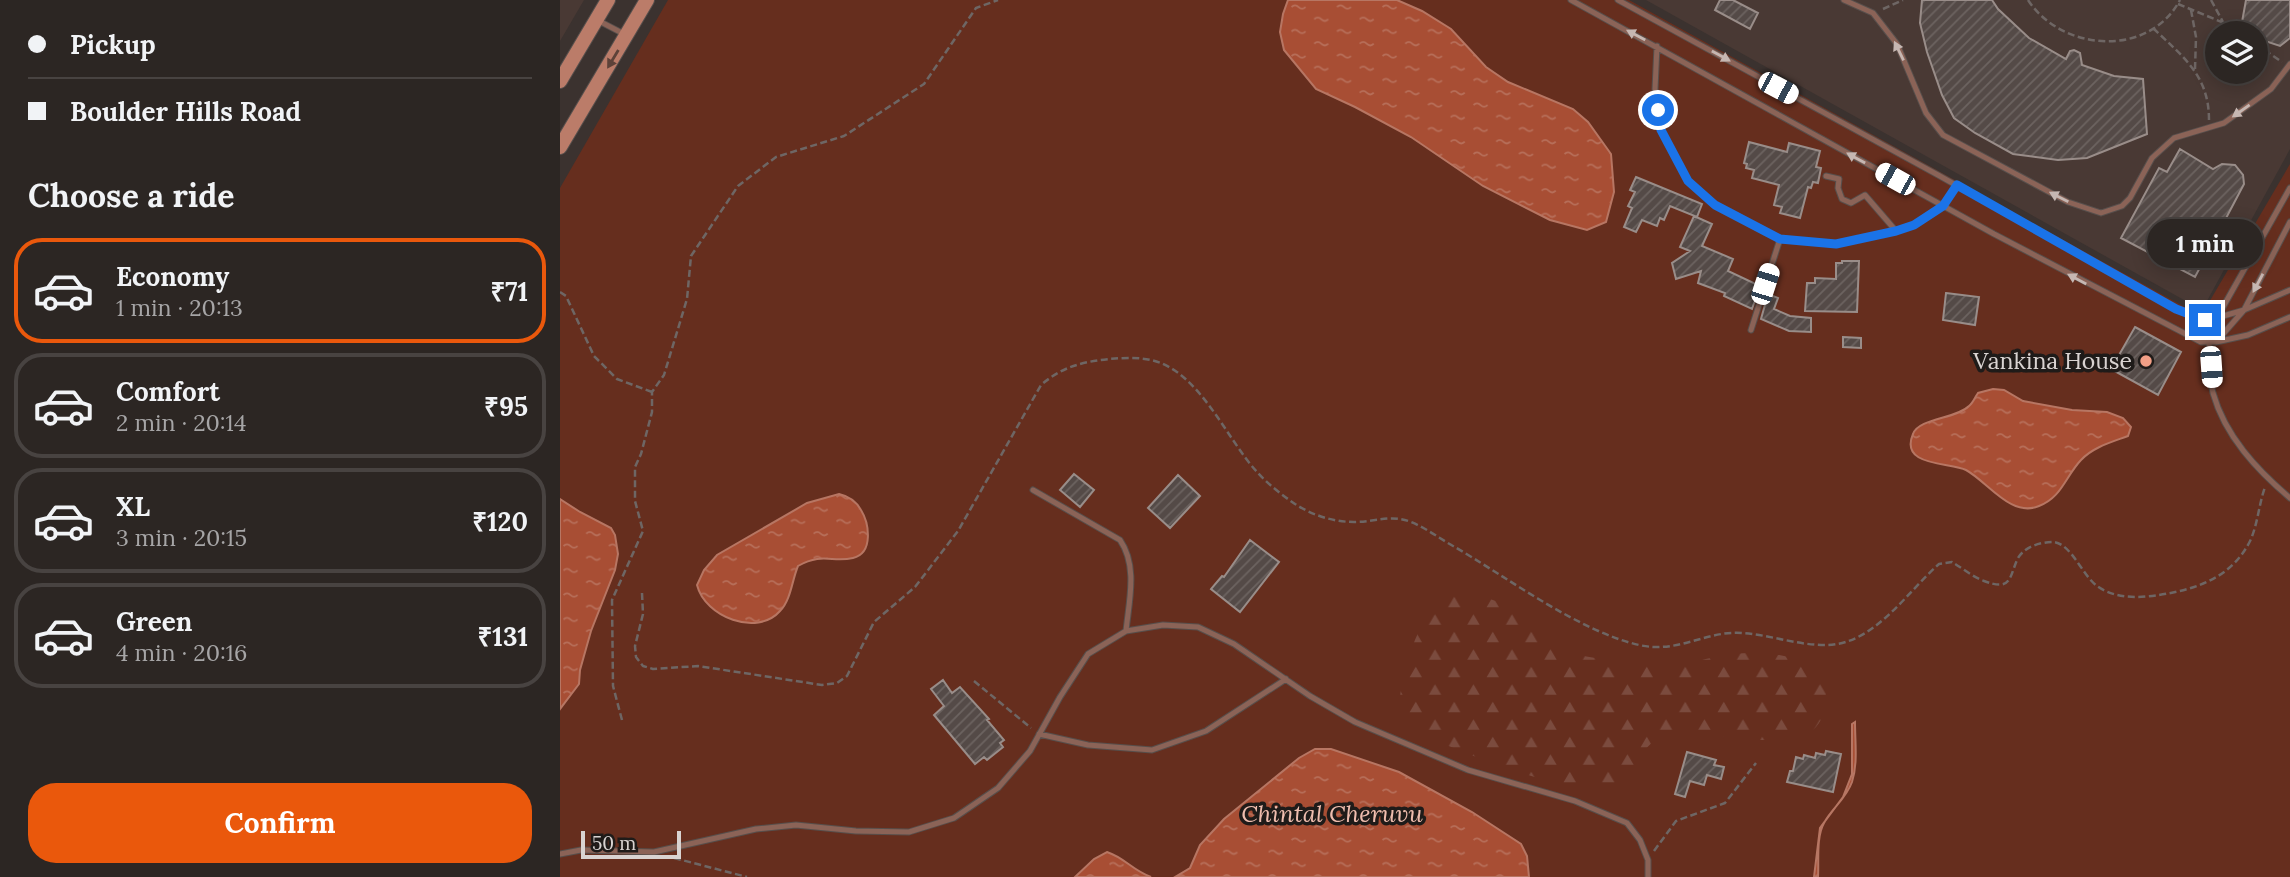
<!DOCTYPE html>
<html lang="en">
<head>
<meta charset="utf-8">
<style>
	:root { --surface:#2c2623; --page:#342e2b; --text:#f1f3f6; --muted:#a6a5a6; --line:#484341; --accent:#ea580c }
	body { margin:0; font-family:Lora,serif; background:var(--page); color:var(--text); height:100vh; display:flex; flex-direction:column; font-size:26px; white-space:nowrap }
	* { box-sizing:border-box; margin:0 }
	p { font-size:23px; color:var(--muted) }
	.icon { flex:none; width:38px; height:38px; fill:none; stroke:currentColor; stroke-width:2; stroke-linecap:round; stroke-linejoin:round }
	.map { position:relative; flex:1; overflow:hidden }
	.details { display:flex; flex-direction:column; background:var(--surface); width:560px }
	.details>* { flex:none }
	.banner { display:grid; align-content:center; height:154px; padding:0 28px; background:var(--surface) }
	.controls { position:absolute; left:1645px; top:21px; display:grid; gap:14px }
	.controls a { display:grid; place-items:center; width:63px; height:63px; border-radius:50%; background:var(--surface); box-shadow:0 4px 18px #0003,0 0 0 2px var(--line); font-size:35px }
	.scale { position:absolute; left:21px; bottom:18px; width:100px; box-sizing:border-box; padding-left:7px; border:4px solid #d9d3d1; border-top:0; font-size:19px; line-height:24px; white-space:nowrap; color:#d9d3d1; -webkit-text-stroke:5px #1f1b19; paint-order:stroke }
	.end { position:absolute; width:32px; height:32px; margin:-16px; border:9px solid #1a73e8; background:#fff; box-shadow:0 0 0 4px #fff }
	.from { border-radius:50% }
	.bubble { position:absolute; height:49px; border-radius:24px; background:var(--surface); box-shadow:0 4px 18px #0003,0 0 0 2px var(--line); font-size:23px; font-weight:800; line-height:49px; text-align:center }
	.car { position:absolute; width:21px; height:42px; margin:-21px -10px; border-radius:9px; box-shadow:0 0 5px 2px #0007; background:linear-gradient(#fff 24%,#345 0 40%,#fff 0 76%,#345 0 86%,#fff 0) }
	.banner b { display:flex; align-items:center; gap:24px; height:66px; font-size:26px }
	.banner b+b { border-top:2px solid var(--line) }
	.banner i { width:18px; height:18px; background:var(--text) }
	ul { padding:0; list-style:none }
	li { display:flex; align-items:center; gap:21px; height:105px; margin:0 14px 10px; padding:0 14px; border:4px solid var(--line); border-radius:28px }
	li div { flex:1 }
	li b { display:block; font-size:26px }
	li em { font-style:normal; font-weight:800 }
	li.current { border-color:var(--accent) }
	li>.icon { width:63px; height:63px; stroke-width:1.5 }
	h2 { padding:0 28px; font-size:32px; line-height:84px }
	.primary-button { display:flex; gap:14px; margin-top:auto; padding:14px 28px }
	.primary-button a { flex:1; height:80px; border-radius:28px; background:var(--accent); color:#fff; font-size:28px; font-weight:800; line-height:80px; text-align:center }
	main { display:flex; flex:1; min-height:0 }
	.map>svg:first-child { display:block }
</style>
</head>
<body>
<main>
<section class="details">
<div class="banner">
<b><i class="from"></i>Pickup</b>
<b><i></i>Boulder Hills Road</b>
</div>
<h2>Choose a ride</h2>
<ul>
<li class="current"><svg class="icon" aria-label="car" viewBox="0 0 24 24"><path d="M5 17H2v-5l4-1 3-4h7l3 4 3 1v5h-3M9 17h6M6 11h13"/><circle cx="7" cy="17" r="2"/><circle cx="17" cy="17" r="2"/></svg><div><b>Economy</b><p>1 min · 20:13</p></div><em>₹71</em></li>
<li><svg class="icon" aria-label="car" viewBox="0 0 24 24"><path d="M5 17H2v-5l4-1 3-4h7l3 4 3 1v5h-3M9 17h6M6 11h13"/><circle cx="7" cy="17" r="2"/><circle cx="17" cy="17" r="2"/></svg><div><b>Comfort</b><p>2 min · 20:14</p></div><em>₹95</em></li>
<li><svg class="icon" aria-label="car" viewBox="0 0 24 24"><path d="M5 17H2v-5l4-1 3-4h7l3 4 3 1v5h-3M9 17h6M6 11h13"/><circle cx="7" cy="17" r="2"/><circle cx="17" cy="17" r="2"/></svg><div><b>XL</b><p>3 min · 20:15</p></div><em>₹120</em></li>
<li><svg class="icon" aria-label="car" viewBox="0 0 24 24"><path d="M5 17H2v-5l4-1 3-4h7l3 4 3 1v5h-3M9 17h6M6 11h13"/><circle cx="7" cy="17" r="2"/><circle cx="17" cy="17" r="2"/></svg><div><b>Green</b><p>4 min · 20:16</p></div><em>₹131</em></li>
</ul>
<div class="primary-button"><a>Confirm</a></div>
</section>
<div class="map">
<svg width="1730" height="877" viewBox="0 0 1730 877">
	<defs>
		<pattern id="forest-firs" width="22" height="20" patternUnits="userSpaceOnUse" patternTransform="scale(1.75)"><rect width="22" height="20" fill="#662e1e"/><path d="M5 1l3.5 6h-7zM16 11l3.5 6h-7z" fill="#7b4b3e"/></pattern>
		<pattern id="water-ripples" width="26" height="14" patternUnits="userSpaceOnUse" patternTransform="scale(1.75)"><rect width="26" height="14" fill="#a84e34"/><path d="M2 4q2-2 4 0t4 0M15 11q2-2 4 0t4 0" fill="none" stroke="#b76f5a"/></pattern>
		<pattern id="building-hatch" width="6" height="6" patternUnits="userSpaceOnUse" patternTransform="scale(1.75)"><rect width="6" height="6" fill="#544a47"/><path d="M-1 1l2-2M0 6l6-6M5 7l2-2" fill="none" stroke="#6c6360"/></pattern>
	</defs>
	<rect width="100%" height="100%" fill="#3b322f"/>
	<path fill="#493934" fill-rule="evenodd" d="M0 0H24L0 41Z
		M1086 0H1730V149L1642 310ZM1657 33H1696V72H1657Z"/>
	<path fill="#662e1e" d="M108 0H1069L1641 316 1730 164V877H0V188Z"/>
	<path fill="url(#forest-firs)" d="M892 595C908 596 925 595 940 603 956 612 969 630 984 641 1008 657 1044 659 1072 662 1091 665 1111 666 1130 663 1137 662 1144 659 1151 658 1181 651 1217 650 1246 663 1260 670 1267 681 1266 697 1265 707 1264 718 1256 727 1234 753 1148 733 1116 729 1089 737 1083 755 1066 775 1064 778 1062 781 1059 783 1020 806 889 745 847 729 844 723 839 716 839 709 841 676 858 607 892 595Z"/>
	<path fill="url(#water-ripples)" stroke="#b77663" stroke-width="2" d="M728 0H837L862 11 891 29 926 67 948 82 1013 109 1028 122 1051 154 1054 192 1046 222 1027 230 990 220 923 186 851 137 795 107 756 89 724 50 720 32 723 14Z
		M1433 389 1444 390 1463 401 1512 410 1547 412 1563 418 1571 427 1568 436C1552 442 1533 447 1521 460 1505 477 1502 497 1479 506 1451 518 1428 482 1406 470 1390 462 1339 467 1353 434 1359 418 1396 419 1409 406 1413 403 1415 397 1418 393Z
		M279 494C288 496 296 501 301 510 309 523 314 553 293 558 272 563 263 552 238 566 232 580 231 600 220 611 197 637 145 617 137 585L144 570 157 555 247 503Z
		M0 499 20 512 51 528 55 535 58 554 55 570 31 631 20 670 19 684 0 709Z
		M1295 722C1295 743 1298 763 1292 782 1286 799 1272 808 1264 823 1256 837 1259 861 1258 877H1254L1260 828 1283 797 1292 774V724Z
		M755 749H771L839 772 912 812 961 844 967 856 969 877H615L630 868 640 845 664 819 739 758Z
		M547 852C565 858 572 870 591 877H515L534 859Z"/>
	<path fill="url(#building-hatch)" stroke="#998d89" stroke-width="2" d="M1160 0H1173L1198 13 1190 29 1155 10Z
		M1362 0H1432L1438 9 1469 38 1506 59 1510 51 1514 50 1520 53 1522 65 1554 76 1583 79 1587 134 1527 158 1498 160 1453 154 1415 133 1394 118 1382 95 1367 52 1360 23Z
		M1686 0H1730V38L1720 46 1696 38V33H1680Z
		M1189 142 1227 152 1229 143 1260 151 1256 167 1261 168 1258 183 1253 182 1251 188 1248 187 1240 218 1220 213 1222 207 1214 205 1219 185 1192 178 1194 170 1186 168 1187 164 1184 163Z
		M1620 149 1653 169 1662 164 1675 165 1683 175 1684 184 1635 277 1561 238 1599 168 1607 172Z
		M1076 177 1142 204 1137 217 1110 206 1104 220 1100 218 1097 226 1082 220 1076 232 1064 227 1072 208 1068 206 1075 192 1070 190Z
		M1134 216 1152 224 1142 246 1173 259 1168 271 1200 286 1192 309 1164 296 1165 293 1138 283 1141 271 1116 279 1112 263 1130 251 1120 247Z
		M1282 261H1299L1297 312 1245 311 1247 283H1255V278L1276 279V263H1282Z
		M1386 293 1419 297 1415 325 1383 320Z
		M1208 294 1218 298 1214 309 1230 316 1251 318V332L1229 331 1201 319Z
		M1575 327 1621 352 1598 395 1551 369Z
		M1283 337 1301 338V348L1283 347Z
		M514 474 534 490 520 507 500 490Z
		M618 475 640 496 610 528 588 508Z
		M690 540 719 562 680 612 651 589 662 576 664 577Z
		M383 680 392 693 400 687 429 719 427 720 444 740 440 743 443 747 427 760 424 757 415 764 374 715 384 706 371 689Z
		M1266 751 1281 754 1273 792 1227 782 1230 771H1233L1236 757 1243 759 1244 755 1255 758 1256 753 1265 755Z
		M1127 752 1156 760 1154 765 1164 767 1161 779 1147 775 1144 785 1130 781 1125 797 1115 794Z"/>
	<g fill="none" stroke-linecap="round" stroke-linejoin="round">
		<defs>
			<path id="service" d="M1011 0 1434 234 1641 342H1656L1684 310 1730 222
				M1058 0 1378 175 1616 309 1645 320 1658 316 1730 188
				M1284 0 1313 13 1337 44 1366 113 1383 135 1508 202 1541 213 1562 206 1570 198 1592 158 1614 138 1664 123 1711 89 1730 64
				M39 21 64 34
				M1097 46 1095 89 1101 130 1128 181 1155 205 1205 232 1220 239 1276 244 1336 231 1354 225 1383 206 1397 185
				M1266 176 1279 179 1278 188 1282 199 1291 203 1305 195 1336 231
				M1730 290 1684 310 1653 319 1656 342 1688 335 1730 317
				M1191 330 1220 239
				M1649 343C1650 359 1649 377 1653 393 1665 436 1697 470 1730 498
				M473 490 560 540C578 566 569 601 566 631
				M479 734 528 745 592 750 646 731 726 679
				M0 854 21 850 94 852 196 829 236 825 296 831 349 832 394 818 438 788 470 751 500 697 528 654 566 631 603 625 638 627 674 644 750 696 795 722 908 770 1015 801 1067 823 1080 840 1088 860V877"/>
			<path id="secondary" d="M0 81 48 0
				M0 147 87 0"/>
		</defs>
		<use href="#service" stroke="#574f4c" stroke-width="7"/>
		<use href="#secondary" stroke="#574f4c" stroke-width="16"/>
		<path stroke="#6e6664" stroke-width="2.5" stroke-dasharray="7 3.5" stroke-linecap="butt" d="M1468 0C1502 52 1589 58 1620 0
			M1651 0 1663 22
			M1618 4 1664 23 1678 33
			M1323 9 1343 0
			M1631 10 1636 37 1635 69
			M1593 28C1623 57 1649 75 1649 120
			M1696 44 1722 62
			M0 292 6 296 34 356 57 379 92 392
			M82 593 83 614 75 646 76 657 83 666 93 669 138 666 262 685 277 683 287 676 314 622 355 587 398 531 481 385C502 367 521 362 549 359 562 358 577 357 591 360 640 371 666 439 698 473 708 484 722 495 735 504 752 515 773 522 794 522 815 522 831 514 851 522 866 528 879 538 893 546 947 577 1018 631 1079 645 1119 654 1146 630 1183 633 1209 635 1234 644 1261 645 1312 648 1344 595 1379 564L1392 562C1402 568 1413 577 1424 581 1451 591 1449 579 1457 560 1463 547 1480 542 1493 542 1511 543 1522 575 1537 586 1555 599 1579 598 1599 595 1638 589 1673 577 1691 539 1698 522 1699 504 1705 487
			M414 681 471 728
			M62 720 53 686 52 600 83 531 75 501V467L81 454 92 412V392L104 375 127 299 131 256 178 186 216 157 284 136 364 84 416 8 438 0
			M1094 851 1116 821 1165 803 1196 763
			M114 858 187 877"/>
		<use href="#service" stroke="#8b6357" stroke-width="5"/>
		<use href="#secondary" stroke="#bb7c69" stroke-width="14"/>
	</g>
	<defs><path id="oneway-solid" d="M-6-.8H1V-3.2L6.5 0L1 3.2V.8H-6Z" transform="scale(1.75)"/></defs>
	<g fill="#c6b7b2">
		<use href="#oneway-solid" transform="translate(1076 35) rotate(-152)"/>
		<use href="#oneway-solid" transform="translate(1339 51) rotate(-116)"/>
		<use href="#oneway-solid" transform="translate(1161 56) rotate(29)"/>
		<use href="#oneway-solid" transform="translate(1681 111) rotate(145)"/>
		<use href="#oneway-solid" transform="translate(1296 158) rotate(-151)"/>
		<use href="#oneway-solid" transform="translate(1499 197) rotate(-153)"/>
		<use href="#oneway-solid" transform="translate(1517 279) rotate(-152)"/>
		<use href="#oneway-solid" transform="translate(1698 283) rotate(118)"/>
	</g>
	<use fill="#5d4239" href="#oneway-solid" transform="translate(53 59) rotate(121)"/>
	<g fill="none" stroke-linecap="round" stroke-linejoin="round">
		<path stroke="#1a73e8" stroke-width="9" d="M1098 110 1101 130 1128 181 1155 205 1220 239 1276 244 1336 231 1354 225 1383 206 1397 185 1616 309 1645 320"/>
	</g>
	<circle fill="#f39f86" stroke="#1f1b19" stroke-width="2.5" cx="1586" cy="361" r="7"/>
	<g text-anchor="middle" stroke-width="7" stroke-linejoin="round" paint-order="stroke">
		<g font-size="23" fill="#d9d3d1" stroke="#1f1b19" text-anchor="end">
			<text x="1572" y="369">Vankina House</text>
		</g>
		<g font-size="24" font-style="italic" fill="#efbdae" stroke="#1f1b19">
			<text x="772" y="822">Chintal Cheruvu</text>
		</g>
	</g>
</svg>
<div class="controls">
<a><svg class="icon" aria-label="layers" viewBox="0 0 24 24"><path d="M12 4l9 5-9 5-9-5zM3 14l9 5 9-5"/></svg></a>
</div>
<div class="scale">50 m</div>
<i class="end from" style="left:1098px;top:110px"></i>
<i class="end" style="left:1645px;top:320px"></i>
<div class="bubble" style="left:1587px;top:219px;width:116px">1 min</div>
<i class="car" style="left:1218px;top:88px;rotate:118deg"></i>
<i class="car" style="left:1335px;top:179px;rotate:299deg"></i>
<i class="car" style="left:1205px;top:284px;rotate:18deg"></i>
<i class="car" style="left:1651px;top:367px;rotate:176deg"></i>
</div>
</main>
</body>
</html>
